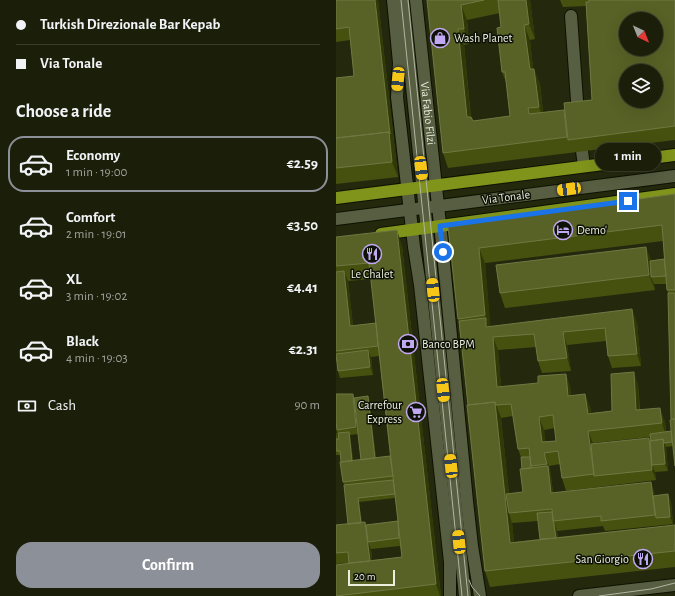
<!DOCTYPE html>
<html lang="en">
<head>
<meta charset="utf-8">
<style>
	:root { --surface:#1b1f0a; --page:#282c18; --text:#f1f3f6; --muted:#a0a29c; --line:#393d2b; --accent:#8c9099 }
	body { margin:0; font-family:"Alegreya Sans",sans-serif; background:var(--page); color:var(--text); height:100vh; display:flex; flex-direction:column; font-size:15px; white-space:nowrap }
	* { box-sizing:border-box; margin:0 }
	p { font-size:13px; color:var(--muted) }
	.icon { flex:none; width:22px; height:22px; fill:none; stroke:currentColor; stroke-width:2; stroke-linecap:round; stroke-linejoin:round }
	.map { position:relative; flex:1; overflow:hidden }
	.side { display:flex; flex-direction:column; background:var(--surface); width:336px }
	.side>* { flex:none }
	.hud { display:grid; align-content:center; height:88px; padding:0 16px; background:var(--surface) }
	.needle { width:26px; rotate:137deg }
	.buttons { position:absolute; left:283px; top:12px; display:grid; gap:8px }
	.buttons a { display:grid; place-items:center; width:44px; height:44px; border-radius:50%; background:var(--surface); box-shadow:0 4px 16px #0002,0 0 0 1px var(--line); font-size:20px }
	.scale { position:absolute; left:12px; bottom:10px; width:47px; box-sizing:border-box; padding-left:4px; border:2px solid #ebefde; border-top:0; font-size:11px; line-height:14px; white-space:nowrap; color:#ebefde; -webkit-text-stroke:3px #0e1106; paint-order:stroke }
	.end { position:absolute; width:18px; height:18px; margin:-9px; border:5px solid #1a73e8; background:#fff; box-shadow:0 0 0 2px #fff }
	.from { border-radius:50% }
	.bubble { position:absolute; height:28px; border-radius:14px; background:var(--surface); box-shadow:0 4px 16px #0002,0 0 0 1px var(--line); font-size:13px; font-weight:700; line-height:28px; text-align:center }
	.car { position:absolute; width:12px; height:24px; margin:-12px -6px; border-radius:5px; box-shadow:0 0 3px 1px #0007; background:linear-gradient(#f5c518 24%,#345 0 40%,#f5c518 0 76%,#345 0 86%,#f5c518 0) }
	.hud b { display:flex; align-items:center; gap:14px; height:38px; font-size:15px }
	.hud b+b { border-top:1px solid var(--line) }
	.hud i { width:10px; height:10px; background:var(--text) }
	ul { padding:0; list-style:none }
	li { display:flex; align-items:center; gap:12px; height:56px; margin:0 8px 6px; padding:0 8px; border:2px solid transparent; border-radius:16px }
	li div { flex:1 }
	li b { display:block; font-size:15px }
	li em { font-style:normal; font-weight:700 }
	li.on { border-color:var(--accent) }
	li>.icon { width:36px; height:36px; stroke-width:1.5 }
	h2 { padding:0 16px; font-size:18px; line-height:48px }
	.pay { display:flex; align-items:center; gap:10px; height:44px; padding:0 16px; font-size:15px }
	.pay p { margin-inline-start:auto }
	.button { display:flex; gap:8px; margin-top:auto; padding:8px 16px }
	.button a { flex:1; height:46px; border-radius:16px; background:var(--accent); color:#fff; font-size:16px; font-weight:700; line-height:46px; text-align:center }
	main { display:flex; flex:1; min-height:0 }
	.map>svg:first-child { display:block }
</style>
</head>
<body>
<main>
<section class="side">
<div class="hud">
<b><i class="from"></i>Turkish Direzionale Bar Kepab</b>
<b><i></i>Via Tonale</b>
</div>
<h2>Choose a ride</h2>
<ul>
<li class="on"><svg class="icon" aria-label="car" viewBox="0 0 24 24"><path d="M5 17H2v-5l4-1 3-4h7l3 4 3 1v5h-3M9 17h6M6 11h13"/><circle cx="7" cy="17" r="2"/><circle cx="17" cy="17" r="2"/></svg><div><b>Economy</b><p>1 min · 19:00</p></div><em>€2.59</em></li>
<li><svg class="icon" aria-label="car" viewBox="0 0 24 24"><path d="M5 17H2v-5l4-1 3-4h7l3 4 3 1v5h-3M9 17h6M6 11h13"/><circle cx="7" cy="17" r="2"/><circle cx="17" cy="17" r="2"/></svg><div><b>Comfort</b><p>2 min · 19:01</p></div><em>€3.50</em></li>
<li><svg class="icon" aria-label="car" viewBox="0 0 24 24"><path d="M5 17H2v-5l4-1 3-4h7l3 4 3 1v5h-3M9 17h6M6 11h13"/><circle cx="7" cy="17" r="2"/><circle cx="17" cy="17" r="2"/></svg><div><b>XL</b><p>3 min · 19:02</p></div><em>€4.41</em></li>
<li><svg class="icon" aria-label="car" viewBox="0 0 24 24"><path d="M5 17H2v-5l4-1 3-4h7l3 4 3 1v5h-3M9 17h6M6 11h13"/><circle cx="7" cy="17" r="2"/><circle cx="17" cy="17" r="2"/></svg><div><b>Black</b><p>4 min · 19:03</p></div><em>€2.31</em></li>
</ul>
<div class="pay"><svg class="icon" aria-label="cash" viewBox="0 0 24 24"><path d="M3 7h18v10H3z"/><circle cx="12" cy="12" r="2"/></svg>Cash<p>90 m</p></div>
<div class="button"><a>Confirm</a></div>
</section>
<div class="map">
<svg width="339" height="596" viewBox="0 0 339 596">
	<rect width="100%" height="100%" fill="#24290e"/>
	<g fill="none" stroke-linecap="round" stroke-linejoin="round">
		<defs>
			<g id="minor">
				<path d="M57 0 63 63 61 97 78 247 84 285 114 562V596"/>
				<path d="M67 0 129 596"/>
				<path id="s1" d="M80 0 106 243 131 501 136 546 144 596"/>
				<path d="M235 16 242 115"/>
				<path d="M246 151 248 166"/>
				<path d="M0 219 339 176"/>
				<path d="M243 596 339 585"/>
			</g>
			<path id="major" d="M0 198 339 155
				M45 234 339 194"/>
		</defs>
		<use href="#minor" stroke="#0d1200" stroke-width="14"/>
		<use href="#major" stroke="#0d1200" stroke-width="14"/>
		<use href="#minor" stroke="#575e41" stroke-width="12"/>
		<use href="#major" stroke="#80931b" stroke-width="12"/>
		<path stroke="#b2b6a2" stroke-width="1" d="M65 0 126 596
			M72 0 132 596
			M133 580 136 587 144 596
			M263 596 315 589 339 583"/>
	</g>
	<path fill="#465110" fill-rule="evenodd" d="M0 0H42L62 177 0 184V78L18 76 14 40 0 42Z
		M91 0H194L199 39 194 40 197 69 204 84 207 112 229 113 256 100 250 6 227 7 224 0H339V140L112 168 107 153ZM164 13 165 27 166 72 170 82 174 116 137 121 135 117 128 45 133 44 131 20Z
		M339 194V466L337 446 330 447 332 471 319 472 320 480 230 491 226 478 224 464 213 466 215 476 217 493H319V496L332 494 335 502 337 524 269 531 267 526 221 531 222 537 339 525V567L154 587 149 571 132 405 112 226ZM327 241 328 259 315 261 164 293 169 308 319 290 318 284H330L331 290 332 293 335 431 330 432 329 421 304 410 302 384 276 411 255 413 254 407 249 394 235 396 234 387 230 374 202 383 165 387 162 350 200 347 202 361 206 373 235 371 231 345 270 341 272 356 276 368 305 366 301 322 154 326 149 263ZM177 416 182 449 185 457 186 469 187 492 173 494 165 418ZM219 428 220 441 209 442 208 430ZM314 437 315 441H314L257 444V443ZM202 521 204 539 178 542 176 523Z
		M0 237 66 246 105 596H0V565L13 563 0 564V525L12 524 8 485 7 482 5 455H0V394H17L18 398 33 400 40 458 54 456 43 356 35 357 37 375 4 378 2 371 1 361H0ZM35 279 40 323 17 326 12 281ZM22 434 25 460H17L14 435ZM59 498 62 521 30 525 29 522 26 523 23 502ZM64 546 66 557 36 560 35 549Z"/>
	<path fill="#313a06" d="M39 0H42L62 177 56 162Z
		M190 0H194L199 39 193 24Z
		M125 5 131 20 133 44 128 29Z
		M188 25 194 40 199 85 194 69Z
		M122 29 128 45 136 132 131 117Z
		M198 69 204 84 208 122 203 107Z
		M61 230 66 246 105 596H104L100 584Z
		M310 247 316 262 315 277 318 284 319 290 313 275Z
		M143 248 149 263 155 331 150 327V318L149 315Z
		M8 271 12 281 18 336 14 326Z
		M296 309 301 322 305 366 301 354Z
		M227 332 231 345 235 371 231 358Z
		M157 337 162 350 166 400 161 387Z
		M32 350 35 357 37 375 34 367Z
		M298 372 302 384 304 423 300 410Z
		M230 374 234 387 236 409 232 396Z
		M17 394 19 402 23 434 20 427Z
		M249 394 254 407 257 426 252 414Z
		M32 396 33 400 41 466 39 462Z
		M159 402 165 417 175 513H173L176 523 180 558 174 543Z
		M324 408 329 421 330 436 326 423Z
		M203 417 208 430 211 453 206 442Z
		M0 420 1 430 3 436 4 443 0 433Z
		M252 431 257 443 261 476H258V474Z
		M13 432 14 436 18 468 16 464Z
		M313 438 317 448 316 465 319 472 320 480 316 470Z
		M327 439 330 447 332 471 329 464Z
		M208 453 213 466 215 476 218 504 215 493 212 466Z
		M315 482 319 493 322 518H320L319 515Z
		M332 494 335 502 337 524 334 517Z
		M22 498 23 502 27 533 25 529Z
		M29 522 33 532 32 542 35 549 38 576 34 566Z
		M219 524 221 531 223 553 221 546Z"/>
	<path fill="#586226" stroke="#6f7843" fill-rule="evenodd" d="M0 0H39L54 134 53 132 0 138V78L18 76 13 27 0 29Z
		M91 0H148L125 5 128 29H122L131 117H135L137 121 174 116 169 72H166L161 28 165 27 162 0H190L193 24 188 25 194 69H198L203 107 192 108 193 114 228 110 231 137 107 153Z
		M253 0H339V126L232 140 228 103 256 100 250 2H253ZM290 19H320V49H290ZM290 71H320V101H290Z
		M53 132 56 162 0 168V138Z
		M339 194V290H331L326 225 143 248 149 315 122 319 112 226Z
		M61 230 100 584 0 596V565L66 557 33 263 0 266V237Z
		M310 247 313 275 164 293 160 265Z
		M328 259 330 276 315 277 314 261Z
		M8 271 14 326 40 323 42 346 0 351V272Z
		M332 293H339V419H335Z
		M296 309 301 354 272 356 269 328 227 332 231 358 202 361 198 334 157 337 161 387 202 383V376L230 374 232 396 249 394 252 414 276 411 275 374 298 372 300 410 324 408 326 423 252 431 258 474 226 478 222 451 208 453 211 464 195 466 193 448 182 449 175 404 160 405 159 402 132 405 123 321 150 318V327ZM217 415 220 441 206 442 203 417Z
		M32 350 34 367 2 371 0 354Z
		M0 394H17L20 427 1 430 0 421Z
		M32 396 39 458 25 460 18 398Z
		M159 402 174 543 339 525V551L149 571 131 405Z
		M339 419V466L334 420Z
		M335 431 336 442 328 443 327 439 315 441 314 434Z
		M13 432 16 461 5 462 4 451H0V439H3L2 433Z
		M313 438 316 470 258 476 255 444Z
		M327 439 329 464 316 465 314 441Z
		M54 456 57 476 7 482 4 462Z
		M185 457H194L195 468 186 469Z
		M212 466 215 493 315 482 319 515 265 521V516L217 521 216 509 173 513 170 494 187 492 184 469Z
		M57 480 59 494 22 498 25 523 12 524 8 485Z
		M332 494 334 517 320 518 317 496Z
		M216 512 220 538 204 539 201 513Z
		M62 521 63 538 32 542 30 525Z
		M29 522 34 561 13 563 12 552 0 553V525Z"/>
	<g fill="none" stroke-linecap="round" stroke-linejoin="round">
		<path stroke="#1a73e8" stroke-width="5" d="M107 252 104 226 292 201"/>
	</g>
	<defs>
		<symbol id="shop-ring" viewBox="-11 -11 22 22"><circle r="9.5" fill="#0e1106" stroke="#c1a8f3" stroke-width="1.5"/><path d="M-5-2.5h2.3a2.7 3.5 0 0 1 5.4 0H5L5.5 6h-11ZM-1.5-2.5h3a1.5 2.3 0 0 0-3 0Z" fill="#c1a8f3"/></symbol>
		<symbol id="hotel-ring" viewBox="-11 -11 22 22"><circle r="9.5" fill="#0e1106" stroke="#c1a8f3" stroke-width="1.5"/><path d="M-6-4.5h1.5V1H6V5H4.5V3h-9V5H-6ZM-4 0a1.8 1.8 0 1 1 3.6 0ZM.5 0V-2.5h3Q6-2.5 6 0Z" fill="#c1a8f3"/></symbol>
		<symbol id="restaurant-ring" viewBox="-11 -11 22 22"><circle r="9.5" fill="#0e1106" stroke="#c1a8f3" stroke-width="1.5"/><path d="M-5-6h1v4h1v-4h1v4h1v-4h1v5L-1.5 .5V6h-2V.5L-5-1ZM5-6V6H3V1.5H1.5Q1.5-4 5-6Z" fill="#c1a8f3"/></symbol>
		<symbol id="bank-ring" viewBox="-11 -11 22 22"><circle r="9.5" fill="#0e1106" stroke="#c1a8f3" stroke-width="1.5"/><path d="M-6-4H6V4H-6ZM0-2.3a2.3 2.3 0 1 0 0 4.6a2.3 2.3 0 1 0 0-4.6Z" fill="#c1a8f3"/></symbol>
		<symbol id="supermarket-ring" viewBox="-11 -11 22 22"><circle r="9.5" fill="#0e1106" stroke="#c1a8f3" stroke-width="1.5"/><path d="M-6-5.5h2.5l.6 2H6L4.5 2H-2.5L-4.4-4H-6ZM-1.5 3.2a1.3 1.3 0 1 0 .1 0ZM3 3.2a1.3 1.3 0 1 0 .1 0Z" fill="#c1a8f3"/></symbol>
	</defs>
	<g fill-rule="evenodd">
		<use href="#shop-ring" x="93" y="27" width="22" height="22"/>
		<use href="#hotel-ring" x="216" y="219" width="22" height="22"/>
		<use href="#restaurant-ring" x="25" y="243" width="22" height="22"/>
		<use href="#bank-ring" x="61" y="333" width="22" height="22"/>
		<use href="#supermarket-ring" x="69" y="401" width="22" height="22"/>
		<use href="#restaurant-ring" x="296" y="548" width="22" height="22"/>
	</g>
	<g text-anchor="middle" stroke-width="3" stroke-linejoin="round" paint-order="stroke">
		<g font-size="12" fill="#ebefde" stroke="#0e1106" text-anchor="start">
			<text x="118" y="42">Wash Planet</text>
			<text x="241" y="234">Demo'</text>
			<text x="36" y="278" text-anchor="middle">Le Chalet</text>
			<text x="86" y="348">Banco BPM</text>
			<text x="66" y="409" text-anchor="end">Carrefour<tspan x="66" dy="14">Express</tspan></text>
			<text x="293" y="563" text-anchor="end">San Giorgio</text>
		</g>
		<g font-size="12" fill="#ebefde" stroke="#0e1106">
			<text dy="4" stroke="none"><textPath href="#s1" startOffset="114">Via Fabio Filzi</textPath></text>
			<text transform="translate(170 197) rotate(-7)" y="4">Via Tonale</text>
		</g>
	</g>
</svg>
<div class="buttons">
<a><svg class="needle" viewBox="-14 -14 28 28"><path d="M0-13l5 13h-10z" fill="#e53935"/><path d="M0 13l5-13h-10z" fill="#a0a29c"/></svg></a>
<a><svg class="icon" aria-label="layers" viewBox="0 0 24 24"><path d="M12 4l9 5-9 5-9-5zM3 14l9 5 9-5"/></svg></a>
</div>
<div class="scale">20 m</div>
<i class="end from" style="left:107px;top:252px"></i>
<i class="end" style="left:292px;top:201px"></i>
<div class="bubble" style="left:259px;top:143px;width:66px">1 min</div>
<i class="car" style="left:62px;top:79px;rotate:186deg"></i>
<i class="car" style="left:85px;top:168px;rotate:173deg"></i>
<i class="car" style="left:233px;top:189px;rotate:262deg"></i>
<i class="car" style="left:97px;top:290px;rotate:354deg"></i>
<i class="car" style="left:107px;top:390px;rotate:174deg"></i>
<i class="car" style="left:115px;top:466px;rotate:354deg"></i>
<i class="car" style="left:123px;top:542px;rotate:354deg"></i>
</div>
</main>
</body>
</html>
